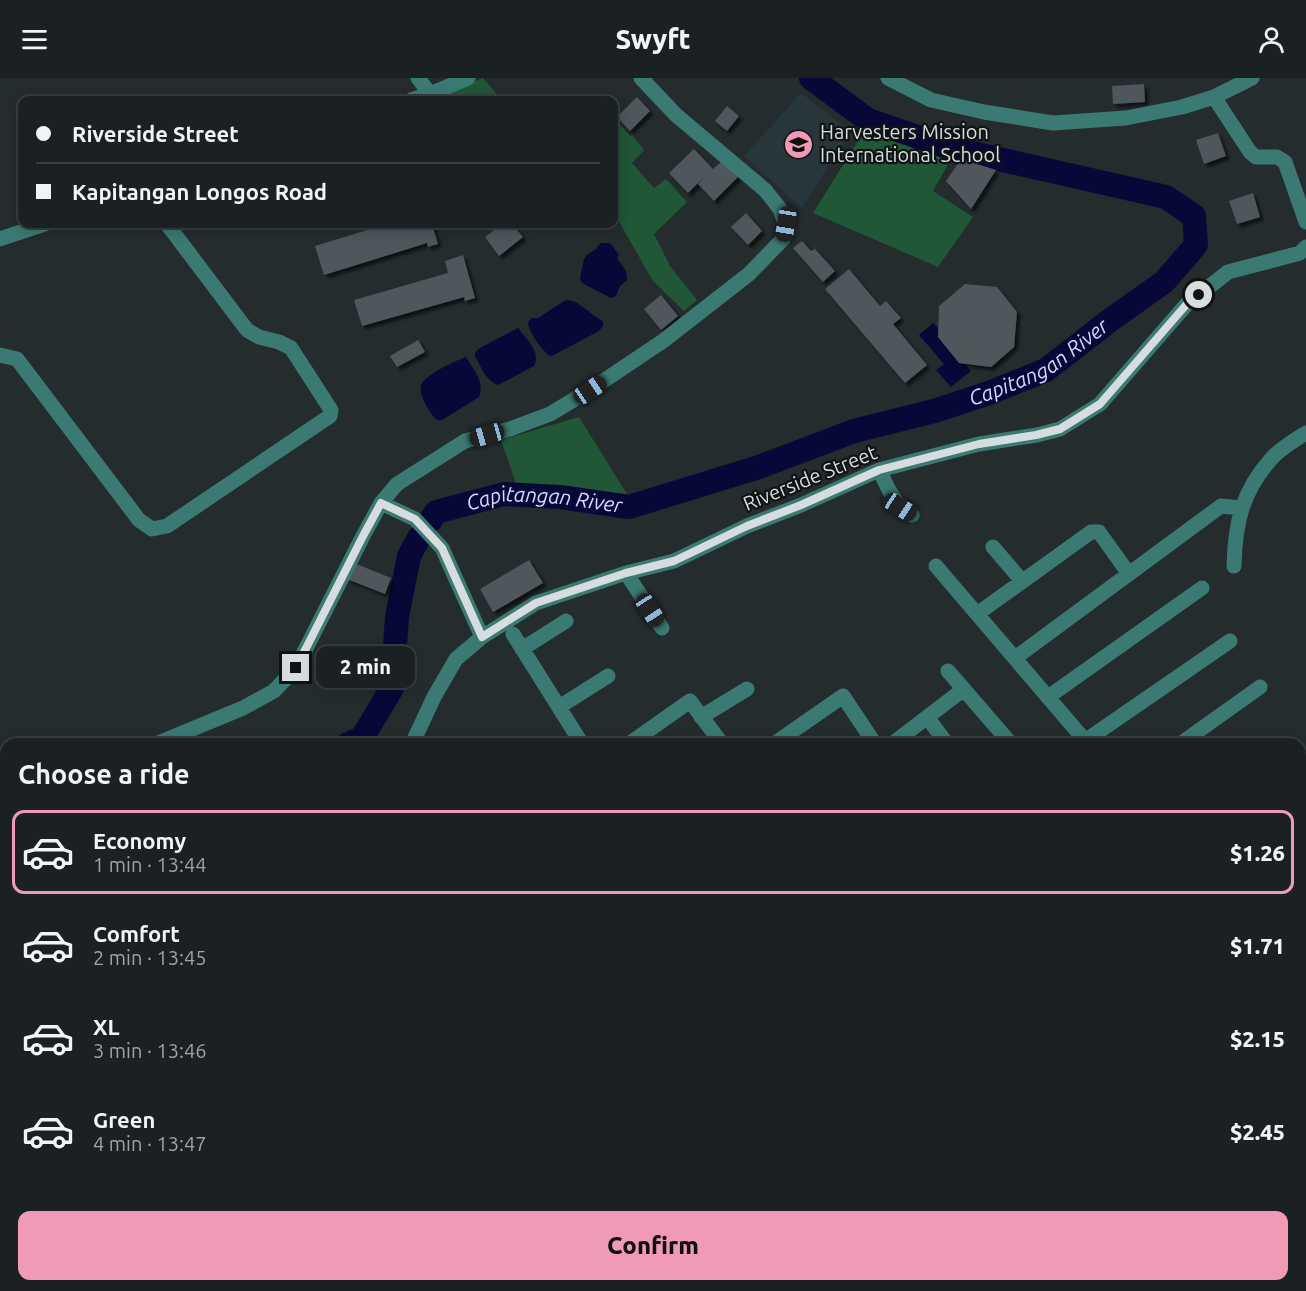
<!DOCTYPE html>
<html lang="en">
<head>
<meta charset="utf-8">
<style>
	:root { --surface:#1b2122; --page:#282e2f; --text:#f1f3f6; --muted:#a0a3a5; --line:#393e40; --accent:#f09ab5 }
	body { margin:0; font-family:Ubuntu,sans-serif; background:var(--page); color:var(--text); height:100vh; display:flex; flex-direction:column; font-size:22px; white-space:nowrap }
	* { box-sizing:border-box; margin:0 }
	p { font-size:20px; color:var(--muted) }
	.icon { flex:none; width:33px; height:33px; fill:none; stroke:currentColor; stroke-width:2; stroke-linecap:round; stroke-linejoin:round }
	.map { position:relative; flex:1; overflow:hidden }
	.side { position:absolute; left:0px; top:660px; width:1306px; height:554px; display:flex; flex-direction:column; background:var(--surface); border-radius:18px 18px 0 0; box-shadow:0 3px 15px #0003,0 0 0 2px var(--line) }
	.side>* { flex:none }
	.hud { position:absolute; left:18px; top:18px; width:600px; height:132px; border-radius:12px; box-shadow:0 3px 15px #0003,0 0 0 2px var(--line); display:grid; align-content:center; height:132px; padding:0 18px; background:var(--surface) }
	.end { position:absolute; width:27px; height:27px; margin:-14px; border:8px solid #d7ddde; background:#111; box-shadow:0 0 0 3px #111 }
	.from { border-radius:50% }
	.bubble { position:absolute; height:42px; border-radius:12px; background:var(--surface); box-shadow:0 3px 15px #0003,0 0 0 2px var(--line); font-size:20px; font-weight:800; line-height:42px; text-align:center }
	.car { position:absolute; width:18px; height:36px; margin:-18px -9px; border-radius:8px; box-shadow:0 0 4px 2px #0007; background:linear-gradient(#222 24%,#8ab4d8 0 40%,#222 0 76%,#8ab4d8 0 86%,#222 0) }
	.hud b { display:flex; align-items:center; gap:21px; height:57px; font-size:22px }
	.hud b+b { border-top:2px solid var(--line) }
	.hud i { width:15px; height:15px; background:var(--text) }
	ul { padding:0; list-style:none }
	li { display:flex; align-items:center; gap:18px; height:84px; margin:0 12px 9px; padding:0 6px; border:3px solid transparent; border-radius:12px }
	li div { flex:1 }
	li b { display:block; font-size:22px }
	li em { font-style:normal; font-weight:800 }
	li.on { border-color:var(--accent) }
	li>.icon { width:54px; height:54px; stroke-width:1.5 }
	h2 { padding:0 18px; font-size:27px; line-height:72px }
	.button { display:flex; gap:12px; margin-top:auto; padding:12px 18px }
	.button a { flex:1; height:69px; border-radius:12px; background:var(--accent); color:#111; font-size:24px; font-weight:800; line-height:69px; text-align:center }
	header { display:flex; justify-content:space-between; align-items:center; height:78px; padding:0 18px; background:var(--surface); font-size:27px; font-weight:800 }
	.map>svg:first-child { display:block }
</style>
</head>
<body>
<header><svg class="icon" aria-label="menu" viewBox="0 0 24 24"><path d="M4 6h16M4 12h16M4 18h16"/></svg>Swyft<svg class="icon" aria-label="person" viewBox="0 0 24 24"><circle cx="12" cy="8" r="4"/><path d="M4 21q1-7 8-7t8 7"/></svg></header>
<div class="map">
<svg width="1306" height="1213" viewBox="0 0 1306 1213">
	<defs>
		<filter id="shadow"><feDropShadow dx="3.5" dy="3.5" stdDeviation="1.5" flood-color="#0009"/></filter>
	</defs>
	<rect width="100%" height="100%" fill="#242c2e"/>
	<path fill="#27363a" d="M801 15 850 53 802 130 744 78Z"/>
	<path fill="#1f5737" d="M483 0 502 22H428Z
		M621 48 630 58 632 57 644 72 632 85 654 110 666 101 687 124 654 156 670 188 697 222 684 233 653 203 614 135V81L618 77 614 72V55Z
		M863 55 953 78 933 113 973 139 938 189 813 135Z
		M579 339 627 416 517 409 501 362Z"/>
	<path fill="#070838" d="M601 165H610L619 177 617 180 626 193 627 202 620 208 616 218 611 220 582 205 580 200 584 181 587 177 596 171Z
		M568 222 576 224 603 244V248L599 253 554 277 550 278C542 272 528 254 528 244L532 240H538L564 223Z
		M933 245 938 250V259L959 285 965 286 971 293 951 309 936 292 944 286 919 257Z
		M518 250C527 262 541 273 534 288L498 307C486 303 481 289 475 278V275L478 271Z
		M466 279C474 293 485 303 479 319L442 342H437C430 336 418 316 421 307 426 296 455 283 466 279Z"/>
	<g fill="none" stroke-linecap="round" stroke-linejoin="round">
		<g stroke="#070838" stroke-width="24">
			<path id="s1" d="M431 442 436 434 504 416 560 419 629 429 759 389 854 353 934 333 989 315 1046 292 1109 243 1164 204 1196 167 1194 138 1166 119 950 70 868 42 811 0"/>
			<path d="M348 666 362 660 392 610 397 539 409 478 419 460"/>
			<path d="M0 991 6 981"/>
		</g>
	</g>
	<path fill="#50565b" filter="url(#shadow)" d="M1144 6 1145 24 1113 26 1112 8Z
		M637 19 650 33 630 53 617 39Z
		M727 28 739 38 727 53 715 43Z
		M1218 55 1226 78 1204 86 1196 62Z
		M694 71 713 91 722 83 738 99 714 123 698 106 705 98 688 115 669 95Z
		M961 81 996 92 971 131 946 103Z
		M1253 115 1260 139 1237 146 1229 123Z
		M746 135 762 153 748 167 731 149Z
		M387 146H432L438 166 428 169 427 165 324 197 315 168Z
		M502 146H512L523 159 499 178 485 159Z
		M802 163 811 173 815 171 835 193 823 204 793 170Z
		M463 177 475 220 465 223 464 219 362 248 354 222 448 195 445 183Z
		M849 191 880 228 886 223 901 240 893 246 927 287 905 305 825 211Z
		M965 206 997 209 1017 234 1014 269 991 289 959 285 938 259 939 228Z
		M661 217 678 238 661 252 644 231Z
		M418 262 425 274 397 289 390 278Z
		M529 482 543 505 493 534 480 511Z
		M354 485 391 500 385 516 347 501Z"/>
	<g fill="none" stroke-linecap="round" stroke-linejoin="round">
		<path stroke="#3a7a72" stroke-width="15" d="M418 0 430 16
			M888 0 931 22 984 34 1053 45 1126 40 1182 29 1214 19
			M1252 0 1214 19 1250 74 1256 79H1277L1285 84 1306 144
			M411 22 430 16 468 0
			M0 161 45 146
			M0 277 17 281 139 442 152 451 167 448 330 338 331 332 291 270 279 264 259 259 247 252 167 146
			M879 392 890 414 900 429 912 437
			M381 425 415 441 442 470 482 559
			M993 469 1022 503
			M936 488 1088 666
			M1234 488C1235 445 1242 413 1272 380 1281 370 1295 362 1306 355
			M626 495 662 550
			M977 536 1091 454H1099L1129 496
			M513 556 582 666
			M522 571 566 543
			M1015 580 1221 428 1241 430
			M948 593 1011 666
			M1048 619 1202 510
			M559 629 608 598
			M701 639 747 611
			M927 639 947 666
			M1085 663 1230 563
			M156 666 243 630 274 613 296 590 363 458 381 425 397 406 465 363 510 351 550 336 590 312 663 263 749 196 783 161 785 146 780 131 765 112 676 37 641 0
			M412 666 434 619 456 581 482 559 536 525 626 495 674 483 747 448 801 427 879 392 979 366 1037 357 1060 351 1100 326 1186 227 1228 194 1300 175 1306 169
			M629 666 690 623 722 666
			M774 666 843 618 875 666
			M892 666 964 611
			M1180 666 1260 609
			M0 855 6 845
			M1300 940 1306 947
			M0 1037 6 1030
			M1300 1037 1306 1044
			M0 1102 6 1097
			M1300 1121 1306 1118
			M0 1174 6 1169
			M1300 1177 1306 1186
			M64 1208 68 1213
			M133 1208 137 1213
			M349 1208 353 1213
			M425 1208 429 1213
			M1020 1208 1024 1213
			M1255 1208 1257 1213
			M207 1213 215 1208
			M318 1213 325 1208
			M477 1213 485 1208
			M607 1213 615 1208
			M740 1213 749 1208
			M851 1213 860 1208
			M969 1213 976 1208
			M1075 1213 1083 1208
			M1176 1213 1183 1208"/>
	</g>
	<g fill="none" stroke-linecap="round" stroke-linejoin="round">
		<path stroke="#d7ddde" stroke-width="8" d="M296 590 363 458 381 425 415 441 442 470 482 559 536 525 626 495 674 483 747 448 801 427 879 392 979 366 1036 357 1060 351 1100 326 1186 227 1199 217"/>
	</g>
	<defs>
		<symbol id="school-disc" viewBox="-11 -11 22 22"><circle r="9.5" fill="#f09ab5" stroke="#101314"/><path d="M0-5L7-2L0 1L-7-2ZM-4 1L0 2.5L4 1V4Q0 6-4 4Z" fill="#111"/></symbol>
	</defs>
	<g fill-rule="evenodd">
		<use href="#school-disc" x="782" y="50" width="33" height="33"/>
	</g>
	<g text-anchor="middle" stroke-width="4.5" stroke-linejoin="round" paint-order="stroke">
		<g font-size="20" fill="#d7ddde" stroke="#101314" text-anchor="start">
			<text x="820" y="61">Harvesters Mission<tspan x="820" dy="23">International School</tspan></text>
		</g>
		<g font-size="20" fill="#d7ddde" stroke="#101314">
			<text transform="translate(810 400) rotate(-22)" y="7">Riverside Street</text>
		</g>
		<g font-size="21" font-style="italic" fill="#d1dbfd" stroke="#101314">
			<text dy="7" stroke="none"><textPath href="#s1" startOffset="642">Capitangan River</textPath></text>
			<text dy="7" stroke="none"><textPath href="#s1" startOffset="120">Capitangan River</textPath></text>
		</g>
	</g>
</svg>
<i class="end from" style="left:1199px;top:217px"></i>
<i class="end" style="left:296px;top:590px"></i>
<div class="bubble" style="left:316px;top:568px;width:99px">2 min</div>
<i class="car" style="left:786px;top:146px;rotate:189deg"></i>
<i class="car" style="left:590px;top:312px;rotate:56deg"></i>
<i class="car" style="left:487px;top:357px;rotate:254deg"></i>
<i class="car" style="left:900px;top:429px;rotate:123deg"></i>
<i class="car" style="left:650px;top:532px;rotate:147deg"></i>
<div class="hud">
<b><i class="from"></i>Riverside Street</b>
<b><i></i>Kapitangan Longos Road</b>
</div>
<section class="side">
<h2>Choose a ride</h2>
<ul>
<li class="on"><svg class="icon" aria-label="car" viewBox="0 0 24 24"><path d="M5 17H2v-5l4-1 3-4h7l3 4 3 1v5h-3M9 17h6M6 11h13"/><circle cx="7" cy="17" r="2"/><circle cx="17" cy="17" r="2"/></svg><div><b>Economy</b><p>1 min · 13:44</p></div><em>$1.26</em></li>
<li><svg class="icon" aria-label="car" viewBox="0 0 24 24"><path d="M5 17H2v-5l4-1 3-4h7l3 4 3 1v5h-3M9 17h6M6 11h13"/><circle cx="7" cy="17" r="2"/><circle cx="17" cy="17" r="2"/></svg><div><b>Comfort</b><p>2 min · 13:45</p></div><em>$1.71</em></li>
<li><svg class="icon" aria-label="car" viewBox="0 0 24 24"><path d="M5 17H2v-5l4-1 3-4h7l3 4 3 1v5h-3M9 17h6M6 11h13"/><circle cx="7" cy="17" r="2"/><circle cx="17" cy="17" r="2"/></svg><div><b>XL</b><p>3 min · 13:46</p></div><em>$2.15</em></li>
<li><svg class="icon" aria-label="car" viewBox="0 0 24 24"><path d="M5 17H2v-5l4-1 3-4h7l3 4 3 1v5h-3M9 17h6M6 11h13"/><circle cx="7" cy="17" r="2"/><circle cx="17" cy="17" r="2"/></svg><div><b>Green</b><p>4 min · 13:47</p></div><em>$2.45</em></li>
</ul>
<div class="button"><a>Confirm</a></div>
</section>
</div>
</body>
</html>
